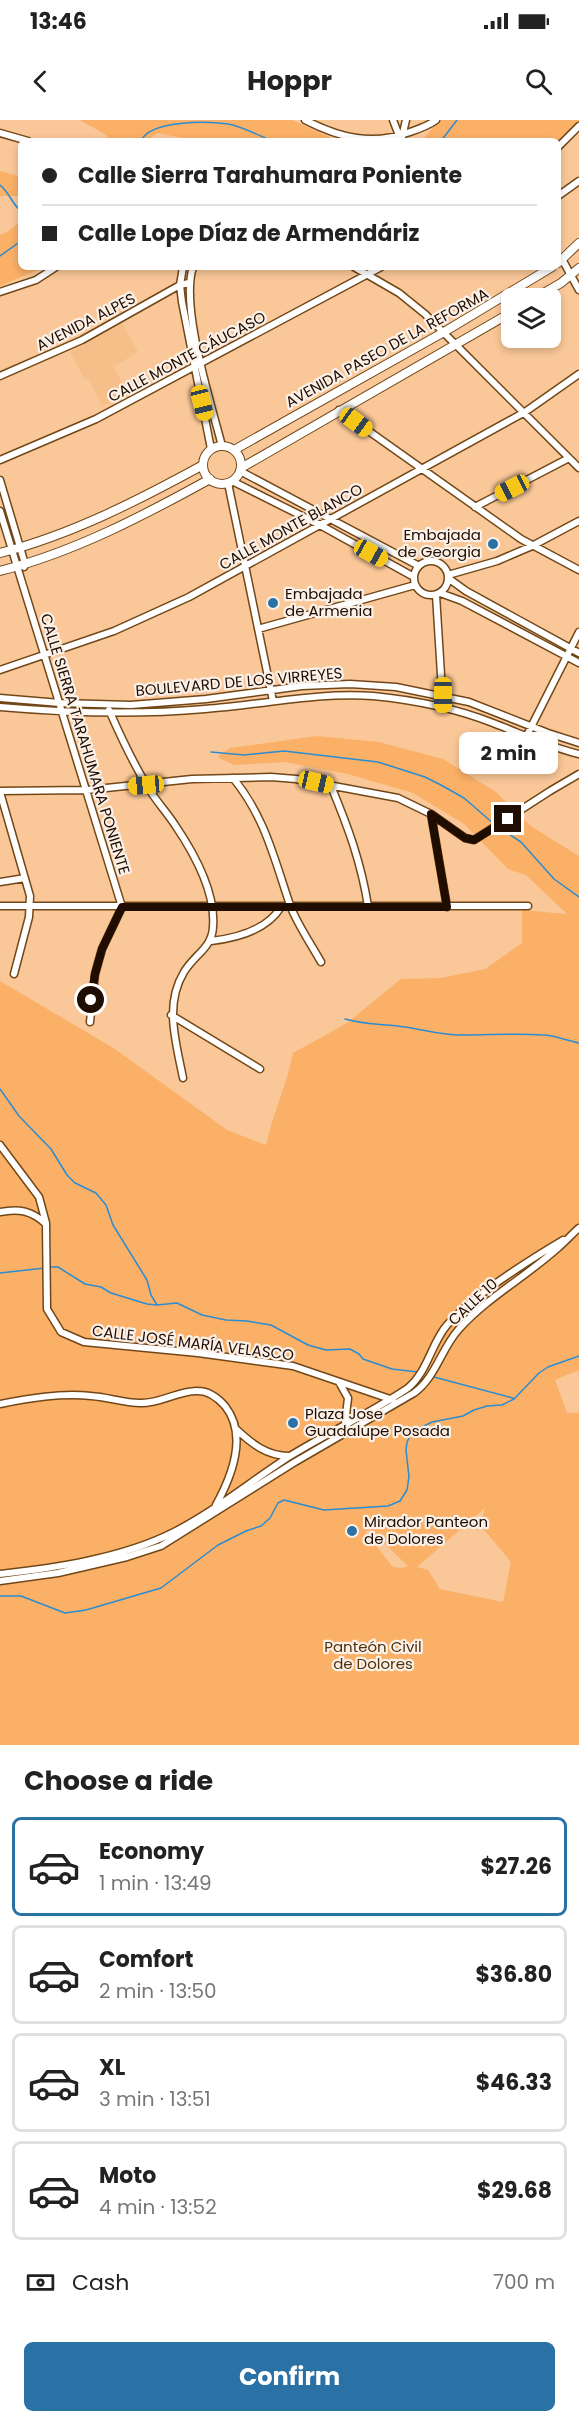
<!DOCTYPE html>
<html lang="en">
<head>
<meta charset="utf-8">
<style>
	:root { --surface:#fff; --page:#f6f6f6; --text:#222; --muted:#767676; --line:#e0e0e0; --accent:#2a71a6 }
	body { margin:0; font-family:Poppins,sans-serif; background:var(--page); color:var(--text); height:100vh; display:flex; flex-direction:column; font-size:22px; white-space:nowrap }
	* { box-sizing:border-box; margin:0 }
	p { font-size:20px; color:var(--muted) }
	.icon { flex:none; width:33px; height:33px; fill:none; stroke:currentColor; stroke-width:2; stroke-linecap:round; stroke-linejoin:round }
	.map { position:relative; height:1625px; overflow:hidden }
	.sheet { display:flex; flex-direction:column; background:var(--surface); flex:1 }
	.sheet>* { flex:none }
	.top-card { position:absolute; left:18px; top:18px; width:543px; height:132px; border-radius:9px; box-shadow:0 3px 9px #0003; display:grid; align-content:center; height:132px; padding:0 24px; background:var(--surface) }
	.buttons { position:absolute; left:501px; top:168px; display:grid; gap:12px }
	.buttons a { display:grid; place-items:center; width:60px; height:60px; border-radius:9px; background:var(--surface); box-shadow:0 3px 9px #0003; font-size:30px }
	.end { position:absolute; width:27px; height:27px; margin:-14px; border:8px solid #1e0d00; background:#fff; box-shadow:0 0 0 3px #fff }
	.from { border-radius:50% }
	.bubble { position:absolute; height:42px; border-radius:9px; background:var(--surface); box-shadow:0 3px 9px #0003; font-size:20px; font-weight:700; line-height:42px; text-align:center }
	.car { position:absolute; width:18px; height:36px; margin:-18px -9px; border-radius:8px; box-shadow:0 0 4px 2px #0007; background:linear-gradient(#f5c518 24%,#345 0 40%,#f5c518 0 76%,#345 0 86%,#f5c518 0) }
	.top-card b { display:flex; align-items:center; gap:21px; height:57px; font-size:22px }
	.top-card b+b { border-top:2px solid var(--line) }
	.top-card i { width:15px; height:15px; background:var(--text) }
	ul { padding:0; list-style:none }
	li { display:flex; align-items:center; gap:18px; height:99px; margin:0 12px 9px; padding:0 12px; border:3px solid var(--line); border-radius:9px }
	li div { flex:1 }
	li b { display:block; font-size:22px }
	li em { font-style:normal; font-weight:700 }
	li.active { border-color:var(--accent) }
	li>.icon { width:54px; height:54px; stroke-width:1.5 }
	h2 { padding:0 24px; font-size:27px; line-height:72px }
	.pay { display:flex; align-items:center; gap:15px; height:66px; padding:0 24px; font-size:22px }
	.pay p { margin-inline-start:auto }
	.button { display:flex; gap:12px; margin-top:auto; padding:12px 24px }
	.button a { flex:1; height:69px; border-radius:9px; background:var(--accent); color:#fff; font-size:24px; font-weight:700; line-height:69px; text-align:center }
	.status { display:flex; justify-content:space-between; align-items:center; height:42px; padding:0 30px; background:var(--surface); direction:ltr }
	.status svg { height:16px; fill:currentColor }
	header { display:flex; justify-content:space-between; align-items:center; height:78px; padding:0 24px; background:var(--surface); font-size:27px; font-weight:700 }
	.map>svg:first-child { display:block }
</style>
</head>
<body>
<div class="status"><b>13:46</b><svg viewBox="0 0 49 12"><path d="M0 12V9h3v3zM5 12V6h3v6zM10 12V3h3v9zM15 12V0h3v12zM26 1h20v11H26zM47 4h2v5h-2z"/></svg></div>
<header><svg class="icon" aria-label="back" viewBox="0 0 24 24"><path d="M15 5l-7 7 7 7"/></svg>Hoppr<svg class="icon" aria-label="search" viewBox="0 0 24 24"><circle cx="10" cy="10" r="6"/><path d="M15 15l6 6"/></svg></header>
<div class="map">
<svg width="579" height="1625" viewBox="0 0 579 1625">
	<rect width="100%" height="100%" fill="#fac798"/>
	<path fill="#f6be88" d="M122 203 138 232 113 247 128 273 102 286 89 259 85 260 70 232Z"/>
	<path fill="#fab067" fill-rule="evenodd" d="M80 0H292L338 21H199L157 13 147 21H105L108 16Z
		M440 0H579V2L558 23 413 21 423 19Z
		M0 51 21 57V76H0Z
		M21 101V147H45L0 166V115L7 112Z
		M317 616 379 622 443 639 496 672 532 707 579 736V1250L555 1260 567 1293H579V1625H0V861L115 929 227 1010 266 1025C273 993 287 965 293 933L347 903 401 859 441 858 485 849 522 823V790L567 794 526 755 508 749 464 704 413 673 348 654 285 642 234 645 217 637 230 628ZM485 1388 480 1405 511 1442 503 1482 440 1469 428 1450 417 1447ZM369 1409 408 1446 402 1448 393 1447 365 1412Z"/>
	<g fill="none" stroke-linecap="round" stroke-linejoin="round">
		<path stroke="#2b8cd1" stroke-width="1.5" d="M141 21C150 0 208 1 228 4 241 6 260 16 272 21
			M441 21 457 0
			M0 65C10 73 11 83 21 91
			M0 136 21 121
			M211 632 244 635 284 631 378 642 425 657 441 665 464 678 494 704
			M498 707 521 722 554 759 579 777
			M345 899C366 905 384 904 405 907 425 910 444 916 464 915 490 915 517 913 543 915 555 915 567 921 579 923
			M0 969 19 996 51 1029 67 1055 75 1063 96 1073 106 1085 113 1105 147 1160 151 1175 157 1185
			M50 1147H58L85 1164 101 1167 111 1173 147 1184 157 1185 177 1183 202 1195 226 1200 247 1201 271 1205 308 1225 326 1230 350 1229 359 1234 363 1239 392 1249 418 1252
			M0 1153 45 1148
			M434 1257 513 1278
			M0 1476H21L65 1493 86 1490 161 1468 218 1425 246 1411 261 1406 270 1398 278 1383 284 1380 324 1390 388 1386 400 1381 407 1370 409 1357 406 1330 407 1322 412 1312 432 1302 463 1296 474 1290 487 1286 502 1285 514 1279 539 1253 548 1247 579 1236"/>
		<defs>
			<path id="minor" d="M305 0C340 18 372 26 410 12 419 9 428 6 436 0
				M393 0 401 21
				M0 13 28 21
				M402 17 406 0
				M558 27 579 6
				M558 76 579 61
				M562 139 579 170
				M183 147 180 165 182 182 211 329
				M193 147C180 187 211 283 222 326
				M354 147 399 173 425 194 579 348
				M0 172 36 160 56 147
				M0 256 82 220 180 165 189 163
				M339 290 521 419 579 450
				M0 340 96 299 381 147
				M240 351 419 446
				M0 360 25 444 24 447
				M232 361 320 405 414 457
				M228 363 273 581
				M475 387 569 338
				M0 391 122 787 102 829 95 854 90 902
				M414 458a17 17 0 1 1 34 0a17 17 0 1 1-34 0Z
				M448 455 497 441 532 426 579 401
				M448 458 466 471 579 533
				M440 473 462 481 579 543
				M436 475 443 587
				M258 509 415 465
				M0 550 114 511 189 477 525 292 579 254
				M0 578 60 583 131 585 206 579 302 566 350 564 396 567 469 582 548 613 579 623
				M0 587C69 593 136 595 205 589 261 585 317 572 373 576 414 580 455 588 493 603 522 614 549 627 579 634
				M109 590C120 615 132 641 146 664 154 679 166 691 175 705 194 733 216 772 213 807 212 828 195 834 184 852 164 885 176 922 183 958
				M526 617 579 512
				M233 658C265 697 274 738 290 785 297 804 311 824 321 842
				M331 666C348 707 361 742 368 786
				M0 671 87 670 192 659 271 657 296 659 398 678 431 694 465 718 474 720 550 671 579 654
				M0 672 30 776 29 797 14 854
				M431 694 447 787
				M0 762 25 758
				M0 786H528
				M211 821C237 818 267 810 281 787
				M171 895 260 949
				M0 1025 39 1077 46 1103
				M0 1092C19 1088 32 1091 46 1104L47 1189 61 1212 84 1222 198 1233 293 1246 393 1280
				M339 1262 348 1278 345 1304
				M0 1284C30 1278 60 1273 91 1276 107 1277 124 1283 140 1283 160 1284 179 1270 198 1271 209 1271 218 1278 225 1286 248 1315 232 1356 216 1385
				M236 1309C252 1324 267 1336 289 1336
				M0 1454C55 1448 122 1438 172 1413 214 1392 251 1361 290 1336 329 1312 371 1293 408 1268 428 1251 431 1224 447 1205 475 1174 526 1142 563 1120
				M0 1461 58 1453 127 1437 161 1426 295 1342 414 1273C436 1257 441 1229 459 1209 488 1177 527 1156 559 1127 566 1121 572 1114 579 1108"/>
			<path id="major" d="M558 143 579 123
				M535 178 561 163 579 148
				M203 345a19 19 0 1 1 38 0a19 19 0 1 1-38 0Z
				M234 330 444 212 552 147
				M241 348 512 192
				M0 433C71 415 139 380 203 345
				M0 451C74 432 143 396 210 359"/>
		</defs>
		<use href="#minor" stroke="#724718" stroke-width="9"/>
		<use href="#major" stroke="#724718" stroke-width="10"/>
		<use href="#minor" stroke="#fff" stroke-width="6"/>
		<use href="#major" stroke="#fff" stroke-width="8"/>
	</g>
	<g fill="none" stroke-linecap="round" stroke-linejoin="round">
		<path stroke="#1e0d00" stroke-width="8" d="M91 880 95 854 102 829 122 787H447L431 694 465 718 474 720 508 699"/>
	</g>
	<g fill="#2a71a6" stroke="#fcf1e8" stroke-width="2">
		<circle cx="493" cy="424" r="6"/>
		<circle cx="273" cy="483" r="6"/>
		<circle cx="293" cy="1303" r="6"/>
		<circle cx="352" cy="1411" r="6"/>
	</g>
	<g text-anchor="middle" stroke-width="4.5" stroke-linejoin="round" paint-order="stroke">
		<g font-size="15" fill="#1e0d00" stroke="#fcf1e8">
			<text transform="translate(86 202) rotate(-27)" y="5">AVENIDA ALPES</text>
			<text transform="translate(387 228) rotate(-29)" y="5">AVENIDA PASEO DE LA REFORMA</text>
			<text transform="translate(187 237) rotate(-28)" y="5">CALLE MONTE CÁUCASO</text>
			<text transform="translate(291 407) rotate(-29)" y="5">CALLE MONTE BLANCO</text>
			<text transform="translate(239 562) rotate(-5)" y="5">BOULEVARD DE LOS VIRREYES</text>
			<text transform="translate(85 624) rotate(73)" y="5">CALLE SIERRA TARAHUMARA PONIENTE</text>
			<text transform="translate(473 1182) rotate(-43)" y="5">CALLE 10</text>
			<text transform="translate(193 1223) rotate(7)" y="5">CALLE JOSÉ MARÍA VELASCO</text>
		</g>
		<g font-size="15" fill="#1e0d00" stroke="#fcf1e8" text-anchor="start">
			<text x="481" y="420" text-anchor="end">Embajada<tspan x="481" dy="17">de Georgia</tspan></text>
			<text x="285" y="479">Embajada<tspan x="285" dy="17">de Armenia</tspan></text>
			<text x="305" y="1299">Plaza Jose<tspan x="305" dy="17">Guadalupe Posada</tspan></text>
			<text x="364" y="1407">Mirador Panteon<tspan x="364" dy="17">de Dolores</tspan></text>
		</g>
		<g font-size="15" fill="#50300d" stroke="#fcf1e8">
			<text x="373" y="1532">Panteón Civil<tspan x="373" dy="17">de Dolores</tspan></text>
		</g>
	</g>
</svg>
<div class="buttons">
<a><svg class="icon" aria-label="layers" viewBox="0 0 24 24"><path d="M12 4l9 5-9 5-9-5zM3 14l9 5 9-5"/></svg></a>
</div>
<i class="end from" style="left:91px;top:880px"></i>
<i class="end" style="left:508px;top:699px"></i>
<div class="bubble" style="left:459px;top:612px;width:99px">2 min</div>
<i class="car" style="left:202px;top:283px;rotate:166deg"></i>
<i class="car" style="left:356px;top:302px;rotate:126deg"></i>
<i class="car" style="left:512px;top:368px;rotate:243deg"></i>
<i class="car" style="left:371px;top:433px;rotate:119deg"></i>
<i class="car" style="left:443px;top:575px;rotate:180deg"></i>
<i class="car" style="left:316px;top:662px;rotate:103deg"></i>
<i class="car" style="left:146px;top:665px;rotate:265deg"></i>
<div class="top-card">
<b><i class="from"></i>Calle Sierra Tarahumara Poniente</b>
<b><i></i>Calle Lope Díaz de Armendáriz</b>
</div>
</div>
<section class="sheet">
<h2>Choose a ride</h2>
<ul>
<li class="active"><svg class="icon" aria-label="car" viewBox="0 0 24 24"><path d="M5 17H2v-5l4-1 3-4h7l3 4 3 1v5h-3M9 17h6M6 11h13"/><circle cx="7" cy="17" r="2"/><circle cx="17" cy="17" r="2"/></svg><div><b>Economy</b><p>1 min · 13:49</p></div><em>$27.26</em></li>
<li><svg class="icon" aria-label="car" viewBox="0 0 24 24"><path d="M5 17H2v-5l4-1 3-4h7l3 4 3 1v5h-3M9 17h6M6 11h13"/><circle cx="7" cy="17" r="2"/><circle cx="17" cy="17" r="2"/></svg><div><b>Comfort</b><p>2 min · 13:50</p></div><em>$36.80</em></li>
<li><svg class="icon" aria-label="car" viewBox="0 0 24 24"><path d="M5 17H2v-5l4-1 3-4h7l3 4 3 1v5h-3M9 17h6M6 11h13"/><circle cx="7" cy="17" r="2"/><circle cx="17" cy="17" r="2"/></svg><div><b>XL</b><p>3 min · 13:51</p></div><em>$46.33</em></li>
<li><svg class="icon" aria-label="car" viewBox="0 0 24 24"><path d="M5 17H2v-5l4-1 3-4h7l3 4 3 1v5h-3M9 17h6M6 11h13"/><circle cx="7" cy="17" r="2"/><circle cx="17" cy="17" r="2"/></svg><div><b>Moto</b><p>4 min · 13:52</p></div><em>$29.68</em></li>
</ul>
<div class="pay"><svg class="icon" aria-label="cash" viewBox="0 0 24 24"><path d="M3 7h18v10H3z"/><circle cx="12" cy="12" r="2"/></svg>Cash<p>700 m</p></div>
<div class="button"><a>Confirm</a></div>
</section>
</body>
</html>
